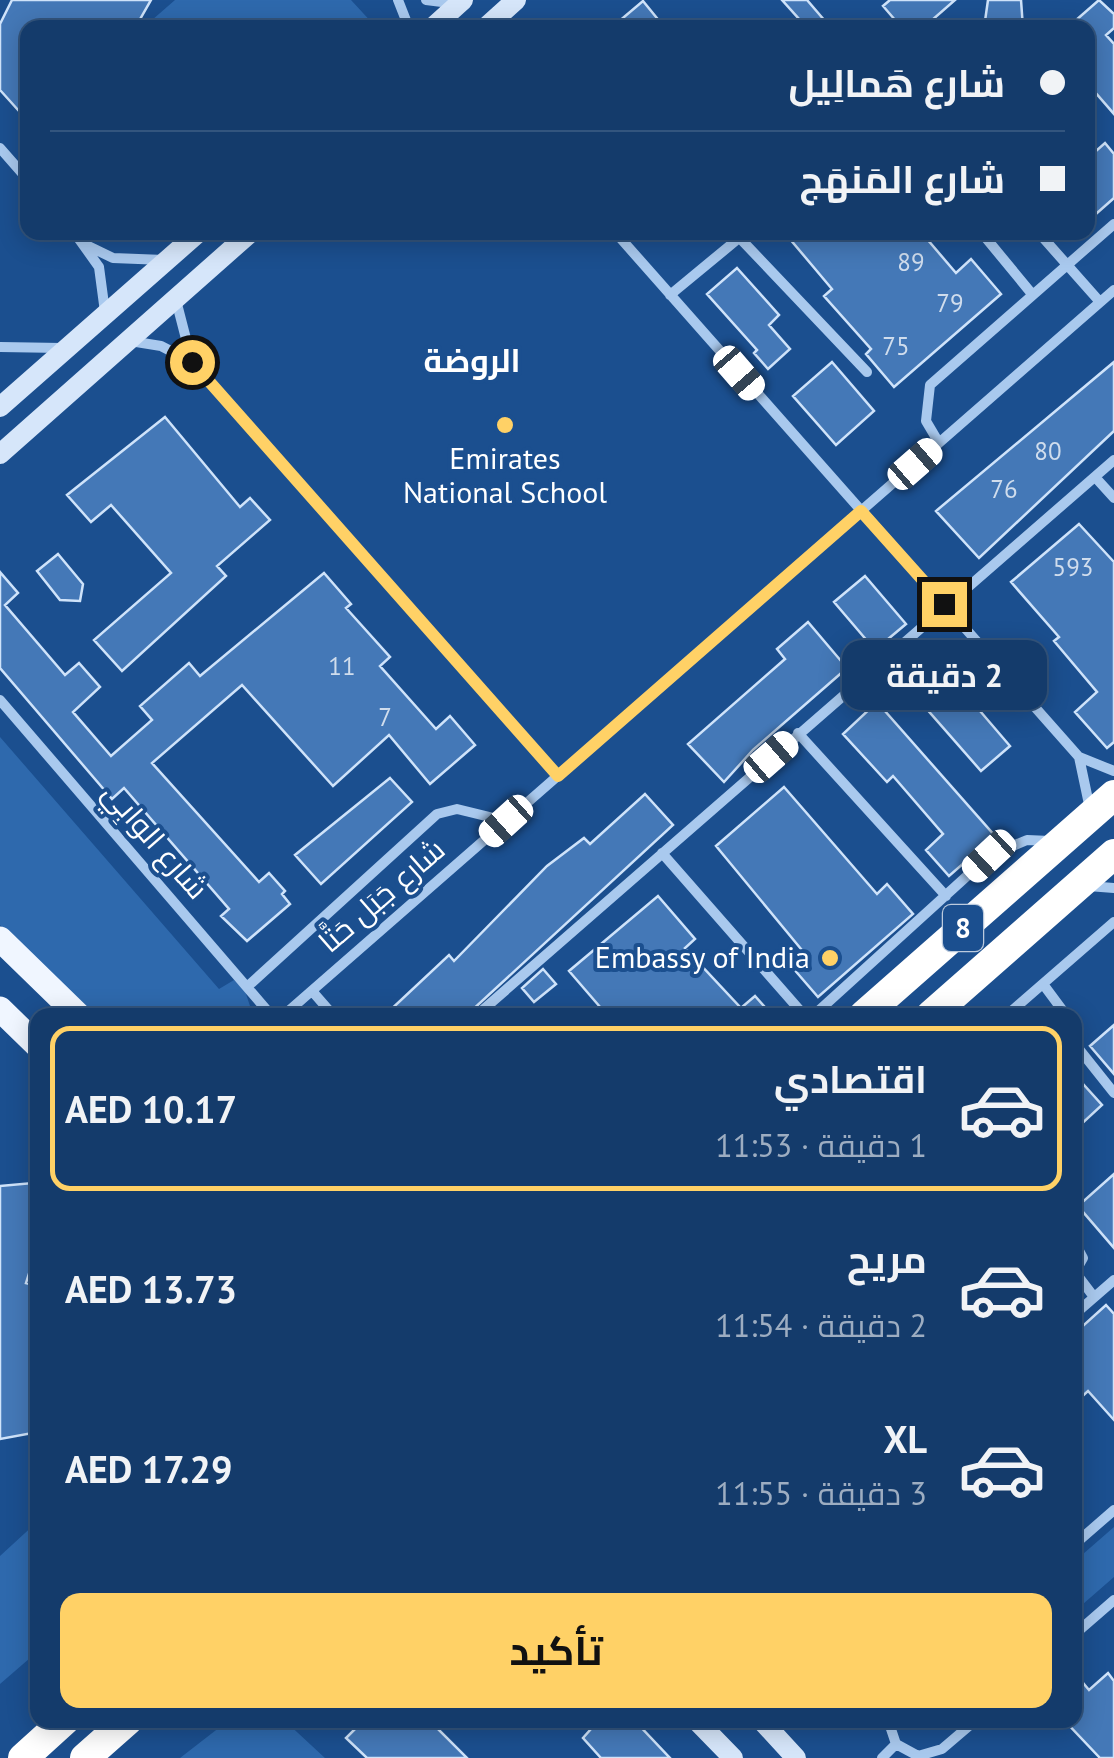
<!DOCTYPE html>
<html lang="ar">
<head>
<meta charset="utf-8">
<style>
	:root { --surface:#143b6b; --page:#214673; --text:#f1f3f6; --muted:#9dadc1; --line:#33557e; --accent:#ffd166 }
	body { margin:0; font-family:"PT Sans",Cairo,sans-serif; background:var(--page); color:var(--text); direction:rtl; height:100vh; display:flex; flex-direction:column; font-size:38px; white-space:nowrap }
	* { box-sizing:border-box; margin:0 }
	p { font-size:32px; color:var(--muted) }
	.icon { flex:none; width:55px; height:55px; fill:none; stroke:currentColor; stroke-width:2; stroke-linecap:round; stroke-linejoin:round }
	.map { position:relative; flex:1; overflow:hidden; direction:ltr }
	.sheet { position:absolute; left:30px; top:1008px; width:1052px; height:720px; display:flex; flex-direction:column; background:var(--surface); border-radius:20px; box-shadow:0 5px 25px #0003,0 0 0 2px var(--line); direction:rtl }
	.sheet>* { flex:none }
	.hud { position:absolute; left:20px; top:20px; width:1075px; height:220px; border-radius:20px; box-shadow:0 5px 25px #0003,0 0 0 2px var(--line); direction:rtl; display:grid; align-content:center; height:220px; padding:0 30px; background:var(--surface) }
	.end { position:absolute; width:45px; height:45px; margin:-22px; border:12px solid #ffd166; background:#111; box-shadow:0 0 0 5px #111 }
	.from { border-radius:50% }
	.bubble { position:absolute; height:70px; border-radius:20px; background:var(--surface); box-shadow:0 5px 25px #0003,0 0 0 2px var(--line); font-size:32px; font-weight:700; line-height:70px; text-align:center; direction:rtl }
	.car { position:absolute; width:30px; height:60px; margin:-30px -15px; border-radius:12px; box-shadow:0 0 8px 2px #0007; background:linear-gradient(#fff 24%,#345 0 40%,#fff 0 76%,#345 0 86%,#fff 0) }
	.hud b { display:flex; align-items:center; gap:35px; height:95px; font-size:38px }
	.hud b+b { border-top:2px solid var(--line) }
	.hud i { width:25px; height:25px; background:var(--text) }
	ul { padding:18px 0 0; list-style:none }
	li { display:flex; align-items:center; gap:30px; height:165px; margin:0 20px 15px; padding:0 10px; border:5px solid transparent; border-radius:20px }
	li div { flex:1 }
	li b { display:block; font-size:38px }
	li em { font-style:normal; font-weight:700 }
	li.active { border-color:var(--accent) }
	li>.icon { width:90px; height:90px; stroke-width:1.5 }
	.action { display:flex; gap:20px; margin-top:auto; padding:20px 30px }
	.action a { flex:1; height:115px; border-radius:20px; background:var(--accent); color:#111; font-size:40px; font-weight:700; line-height:115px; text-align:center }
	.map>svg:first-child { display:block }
</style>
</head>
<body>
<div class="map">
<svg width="1114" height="1758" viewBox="0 0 1114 1758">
	<rect width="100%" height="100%" fill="#1b4f8f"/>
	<path fill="#2e69ad" d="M175 0H351L375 26 144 27Z
		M0 737 219 989 234 980 245 991 250 1006 245 1015H91L0 925Z
		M37 1522V1652L0 1684V1556Z
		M1114 1527V1577L1075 1611V1561Z
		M229 1720H284L325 1758H180Z"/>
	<path fill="#4478b7" stroke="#cfe3fa" stroke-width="2.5" d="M12 0H151L135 28H28V121L0 90V24Z
		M782 0H807L831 28H789L799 19Z
		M890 0H955L923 28H902L883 6Z
		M988 0H1021L1023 28H984Z
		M1099 0 1114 14V28L1106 35 1114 44V114L1088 84V28H1067Z
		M643 1 665 28H611Z
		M1105 143 1114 154V198L1088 221V158Z
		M784 232H921L956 273 971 259 1001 294 894 387 866 354 871 349 824 296 832 289Z
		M737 268 779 315 769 325 790 349 768 369 754 353 757 350 707 294Z
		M832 362 874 411 836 445 793 396Z
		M1114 362V431L979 558 936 511Z
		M165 417 240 507 250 498 270 520 217 566 226 576 122 671 94 640 171 573 111 505 91 522 67 495Z
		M1079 524 1114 562V742L1107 748 1075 712 1097 692 1054 641 1059 637 1011 582Z
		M58 554 83 584 80 601 60 600 37 571Z
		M0 572 18 593 5 605 65 675 79 663 100 687 73 712 111 756 152 720 140 706 189 663 200 676 324 573 351 604 346 608 390 657 380 666 436 729 450 716 475 745 430 784 389 735 333 786 242 685 152 763 259 882 269 873 285 891 282 894 290 904 247 941 221 916 229 909 124 788 112 799 0 668Z
		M865 576 906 624 875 650 834 602Z
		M808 622 847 668 753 750 724 782 688 744 785 659 777 649Z
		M927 649 1010 746 981 771 897 675Z
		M877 702 995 836 949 876 926 850 943 834 893 776 887 782 843 734Z
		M390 778 412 802 321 884 295 855Z
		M784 787 877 894 887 884 913 914 818 997 792 967 806 955 716 846Z
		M645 794 673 825 468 1014 385 1015 449 955 454 961 547 866 584 838 590 844Z
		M658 896 695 939 685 948 741 1008 755 996 772 1015H607L569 971Z
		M543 969 556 984 534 1002 522 988Z
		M1114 1025V1074L1090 1046Z
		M1075 1075 1102 1105 1075 1130Z
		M1114 1174V1248L1078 1206Z
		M33 1183 38 1189V1245L26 1283 38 1286V1432L0 1439V1186Z
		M1106 1305 1114 1314V1420L1088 1391 1075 1403V1333Z
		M1108 1673 1114 1681V1758H1100L1064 1720H1075V1692L1084 1684 1089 1690Z
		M364 1720H429L467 1758H367L346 1738Z
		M599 1720H634L670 1758H601L583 1738Z"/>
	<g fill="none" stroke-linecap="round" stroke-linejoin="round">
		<path stroke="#a9c9ee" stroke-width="10" d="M398 0 409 28
			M426 0 458 4
			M0 148 28 180
			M74 232 99 267 105 312
			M615 232 1079 757 1090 809
			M734 232 867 372
			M981 232 1032 294
			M1038 232 1100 302
			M84 244 113 258 164 260
			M670 295 739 238
			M176 300 192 362
			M130 341 161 346 192 362 558 776
			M0 347 62 348
			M939 443 926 421 930 385 1114 224
			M1095 477 1114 498
			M0 700 271 1015
			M798 733 946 896
			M1079 757 1114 771
			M662 853 804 1015
			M1088 886 1114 888
			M1043 984 1066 1015
			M247 987 437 814 457 809 506 821
			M312 991 333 1015
			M557 1012 560 1015
			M284 1015 1114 290
			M477 1015 1114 460
			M814 1015 989 856 1027 840 1050 841
			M1007 1015 1114 922
			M1075 1044 1114 1093
			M1075 1243 1083 1258 1075 1272
			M1075 1272 1094 1297
			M1075 1314 1114 1280
			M1075 1544 1114 1510
			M1075 1634 1114 1600
			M888 1720 896 1744 918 1756 942 1749 976 1720
			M882 1758 896 1744"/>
		<path stroke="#d6e6fa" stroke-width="20" d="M432 28 463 0
			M485 28 516 0
			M0 407 199 232
			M0 454 251 232
			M696 1720 733 1758
			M761 1720 796 1758"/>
		<path stroke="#f0f6ff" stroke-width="25" d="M0 939 78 1015
			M0 1009 38 1046"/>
		<path stroke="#fff" stroke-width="30" d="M864 1015 1114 795
			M931 1015 1114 854
			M23 1758 65 1720
			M85 1758 128 1720"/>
	</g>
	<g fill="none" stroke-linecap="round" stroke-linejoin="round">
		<path stroke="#ffd166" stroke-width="12" d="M192 362 558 776 861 511 944 604"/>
	</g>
	<g fill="#ffd166" stroke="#1b4f8f" stroke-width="4">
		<circle cx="505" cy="425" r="10"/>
		<circle cx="830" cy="958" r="10"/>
	</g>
	<g text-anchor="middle" stroke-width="8" stroke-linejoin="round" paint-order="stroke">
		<g font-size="25" fill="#d0dded">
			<text x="911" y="271">89</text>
			<text x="950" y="312">79</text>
			<text x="896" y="355">75</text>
			<text x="1048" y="460">80</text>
			<text x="1004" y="498">76</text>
			<text x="1073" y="576">593</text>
			<text x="342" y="675">11</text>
			<text x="385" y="726">7</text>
		</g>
		<rect fill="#1b4f8f" stroke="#bbcadd" stroke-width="2.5" x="943" y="905" width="40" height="46" rx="8"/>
		<g font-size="28" font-weight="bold" fill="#fff">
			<text x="963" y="938">8</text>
		</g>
		<g font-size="30" fill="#fff" stroke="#1b4f8f">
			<text x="505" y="469">Emirates<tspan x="505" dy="34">National School</tspan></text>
			<text x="810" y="968" text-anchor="end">Embassy of India</text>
		</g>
		<g font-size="30" fill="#fff" stroke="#1b4f8f">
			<text transform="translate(155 841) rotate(49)" y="10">شارع الوابِي</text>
			<text transform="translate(382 896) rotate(-41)" y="10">شارع جَبَل حَتَّا</text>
		</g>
		<g font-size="32" font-weight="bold" fill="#fff" stroke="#1b4f8f">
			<text x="472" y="372">الروضة</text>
		</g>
	</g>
</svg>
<i class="end from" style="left:192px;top:362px"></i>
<i class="end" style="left:944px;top:604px"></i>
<div class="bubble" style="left:842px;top:640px;width:205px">2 دقيقة</div>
<i class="car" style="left:739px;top:373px;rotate:139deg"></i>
<i class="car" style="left:915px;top:464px;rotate:49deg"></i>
<i class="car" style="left:771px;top:757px;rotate:49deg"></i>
<i class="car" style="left:506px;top:821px;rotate:228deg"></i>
<i class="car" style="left:989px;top:856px;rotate:227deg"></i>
<div class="hud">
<b><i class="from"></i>شارع هَمالِيل</b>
<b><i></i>شارع المَنهَج</b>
</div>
<section class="sheet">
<ul>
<li class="active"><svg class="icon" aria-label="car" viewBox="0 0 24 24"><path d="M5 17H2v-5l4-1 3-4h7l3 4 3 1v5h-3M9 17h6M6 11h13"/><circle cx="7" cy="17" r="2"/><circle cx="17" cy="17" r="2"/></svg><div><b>اقتصادي</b><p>1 دقيقة · 11:53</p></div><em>AED 10.17</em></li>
<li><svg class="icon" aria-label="car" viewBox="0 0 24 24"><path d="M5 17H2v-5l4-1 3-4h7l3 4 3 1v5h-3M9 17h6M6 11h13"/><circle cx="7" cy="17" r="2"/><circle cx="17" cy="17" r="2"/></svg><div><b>مريح</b><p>2 دقيقة · 11:54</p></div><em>AED 13.73</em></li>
<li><svg class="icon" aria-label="car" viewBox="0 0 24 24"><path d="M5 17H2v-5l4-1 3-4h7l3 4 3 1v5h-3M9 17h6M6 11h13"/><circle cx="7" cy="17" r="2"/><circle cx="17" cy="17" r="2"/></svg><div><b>XL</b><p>3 دقيقة · 11:55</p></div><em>AED 17.29</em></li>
</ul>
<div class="action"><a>تأكيد</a></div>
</section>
</div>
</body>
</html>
